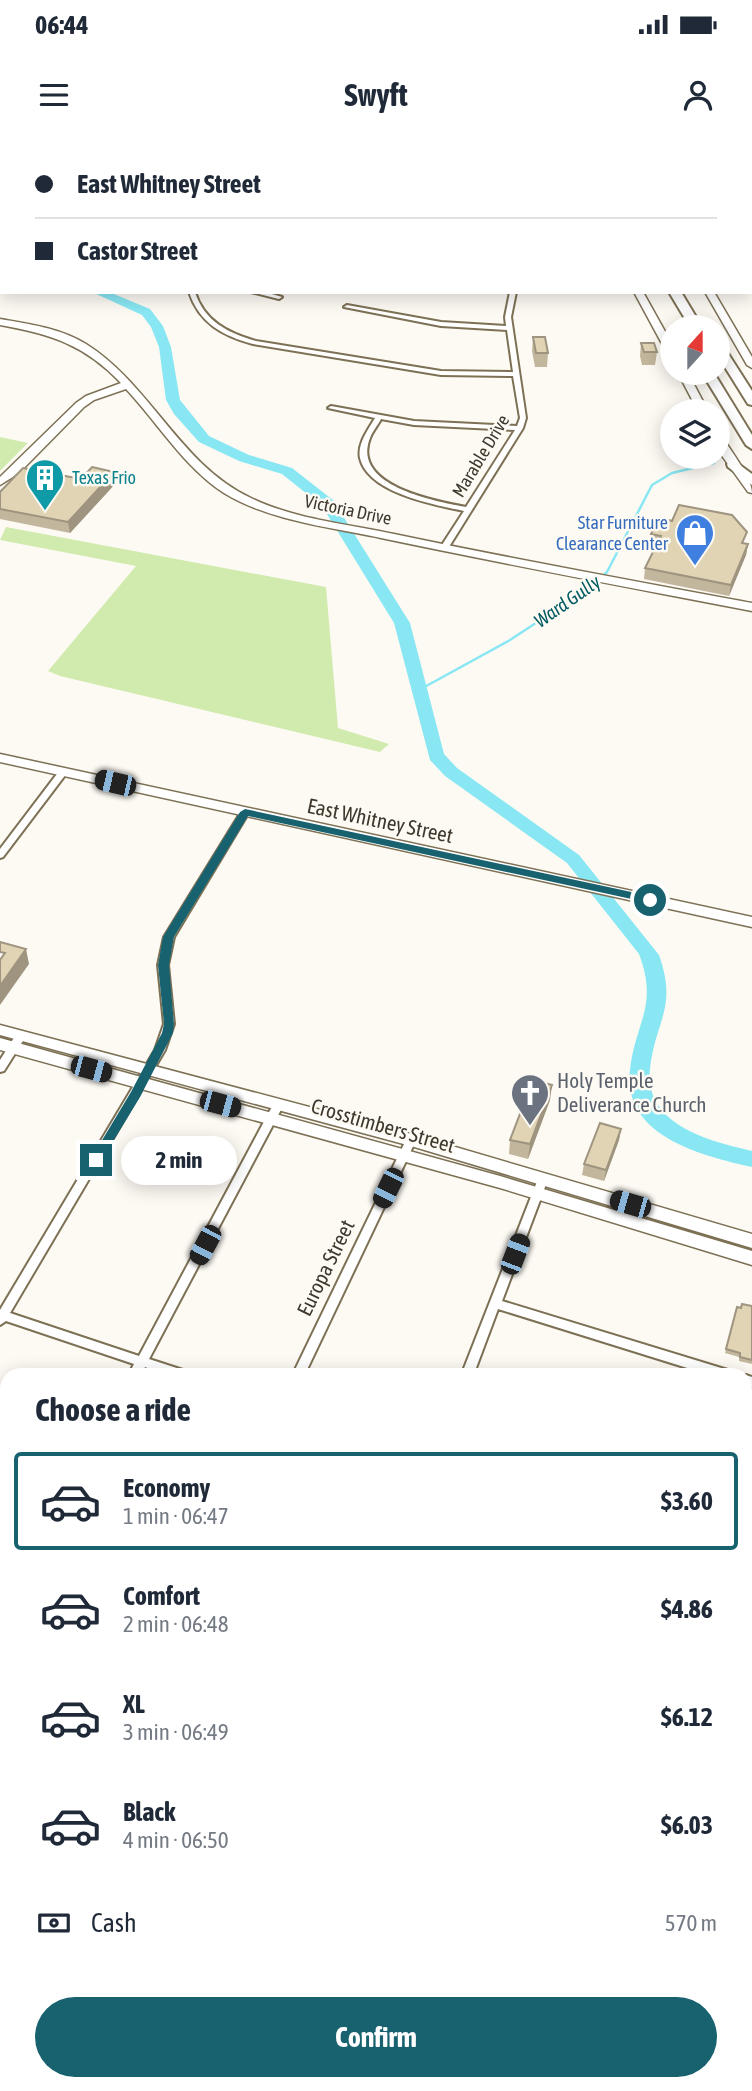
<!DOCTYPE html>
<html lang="en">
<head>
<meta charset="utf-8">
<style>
	:root { --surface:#fff; --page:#f2f2f3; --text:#1f2937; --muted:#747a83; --line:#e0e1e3; --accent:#18626f }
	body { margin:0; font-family:"Asap Condensed",sans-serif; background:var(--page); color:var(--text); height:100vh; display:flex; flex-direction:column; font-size:26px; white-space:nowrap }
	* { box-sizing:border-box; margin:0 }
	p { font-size:23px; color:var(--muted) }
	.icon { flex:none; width:38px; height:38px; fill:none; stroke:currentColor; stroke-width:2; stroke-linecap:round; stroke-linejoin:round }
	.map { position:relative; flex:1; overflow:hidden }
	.details { position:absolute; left:0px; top:1228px; width:752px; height:723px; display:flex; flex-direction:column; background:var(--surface); border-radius:21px 21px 0 0; box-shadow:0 4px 18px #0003 }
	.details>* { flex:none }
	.top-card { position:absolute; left:0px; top:0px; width:752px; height:154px; box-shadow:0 4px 18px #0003; display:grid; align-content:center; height:154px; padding:0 35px; background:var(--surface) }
	.needle { width:46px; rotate:21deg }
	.tools { position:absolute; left:660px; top:175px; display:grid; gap:14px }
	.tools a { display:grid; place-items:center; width:70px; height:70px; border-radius:50%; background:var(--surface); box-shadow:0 4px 18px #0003; font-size:35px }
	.end { position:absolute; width:32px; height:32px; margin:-16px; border:9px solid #18626f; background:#fff; box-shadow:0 0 0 4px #fff }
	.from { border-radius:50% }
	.bubble { position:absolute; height:49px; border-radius:24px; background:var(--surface); box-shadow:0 4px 18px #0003; font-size:23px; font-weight:700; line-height:49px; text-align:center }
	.car { position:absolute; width:21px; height:42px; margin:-21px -10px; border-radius:9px; box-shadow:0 0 5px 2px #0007; background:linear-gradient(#222 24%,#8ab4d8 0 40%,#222 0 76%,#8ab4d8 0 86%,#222 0) }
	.top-card b { display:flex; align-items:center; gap:24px; height:66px; font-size:26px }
	.top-card b+b { border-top:2px solid var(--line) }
	.top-card i { width:18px; height:18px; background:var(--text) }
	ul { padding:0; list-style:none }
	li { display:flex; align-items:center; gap:21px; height:98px; margin:0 14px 10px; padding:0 21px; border:4px solid transparent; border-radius:7px }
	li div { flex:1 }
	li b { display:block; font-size:26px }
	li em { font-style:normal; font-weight:700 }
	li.current { border-color:var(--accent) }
	li>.icon { width:63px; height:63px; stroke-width:1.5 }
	h2 { padding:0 35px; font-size:32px; line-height:84px }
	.pay { display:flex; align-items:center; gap:18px; height:77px; padding:0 35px; font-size:26px }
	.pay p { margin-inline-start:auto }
	.action { display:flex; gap:14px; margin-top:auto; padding:14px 35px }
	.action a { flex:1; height:80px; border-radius:42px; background:var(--accent); color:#fff; font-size:28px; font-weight:700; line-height:80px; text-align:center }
	.status { display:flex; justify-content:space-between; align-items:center; height:49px; padding:0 35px; background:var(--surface); direction:ltr }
	.status svg { height:19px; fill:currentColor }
	header { display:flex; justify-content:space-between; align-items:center; height:91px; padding:0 35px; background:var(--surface); font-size:32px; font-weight:700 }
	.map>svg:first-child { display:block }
</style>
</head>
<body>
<div class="status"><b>06:44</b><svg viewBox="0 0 49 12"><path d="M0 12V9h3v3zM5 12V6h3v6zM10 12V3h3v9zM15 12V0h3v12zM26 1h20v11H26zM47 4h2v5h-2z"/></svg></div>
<header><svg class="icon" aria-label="menu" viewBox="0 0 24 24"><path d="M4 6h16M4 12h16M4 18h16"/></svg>Swyft<svg class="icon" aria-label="person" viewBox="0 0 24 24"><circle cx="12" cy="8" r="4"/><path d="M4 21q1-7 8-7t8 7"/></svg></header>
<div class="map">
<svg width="752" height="1951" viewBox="0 0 752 1951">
	<rect width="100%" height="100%" fill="#fdfaf4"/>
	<path fill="#d1ebae" d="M0 297 28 303 0 331Z
		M6 387 326 447 338 588 389 604 380 612 60 536 48 531 136 426 0 400Z"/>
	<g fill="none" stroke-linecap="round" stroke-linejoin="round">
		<path stroke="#89e7f3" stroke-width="2.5" d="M419 550 510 500 595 444 607 432 652 345 672 333 714 323"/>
		<path fill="#89e7f3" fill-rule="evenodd" d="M0 46H2V52H0Z
			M0 83H2L0 99Z
			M92 152H109L150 169 163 186 171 207 180 260 209 296 249 315 292 328 333 360 410 483 444 614 457 628 579 715 659 815C678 868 655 881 650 929 644 985 709 1001 752 1011V1027C702 1016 622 996 630 930 635 882 659 867 639 814L567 723 445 636 430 620 394 483 322 366 282 334 239 321 199 302 174 274 166 260 159 207 151 187 142 175Z"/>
		<defs>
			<path id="street" d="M101 0H107L109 2H103Z
				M288 0 306 2H292Z
				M700 0 719 2H704Z
				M751 5H752V9H751Z
				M0 21 2 22V26L0 25Z
				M189 152H195C204 181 228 193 256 201L441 231 513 232 507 190 441 186 344 167 347 165 441 182 506 186 505 177 510 152H516L511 177 526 278 523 288 447 410 440 408 464 371C435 365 368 353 360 318 357 304 368 290 375 278L328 268 331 266 414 281 517 286 520 278 513 236 441 235 253 204C223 196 199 183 189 152ZM381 279 414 285 515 290 466 367C435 361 351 346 370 298 372 292 378 285 381 279Z
				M251 152H265L282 157 279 159Z
				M63 629 67 632 66 634 3 717 0 718V709L60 630Z
				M245 669 249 672 174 797 168 825 174 884 165 910 10 1173 139 1216 275 961H283L284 964 149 1219 189 1232 191 1236H168L145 1227 140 1236H128L134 1224 6 1181 0 1185V1170L155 910 164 884 158 825 164 797 241 672Z
				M21 892 26 896 4 931 0 932V920L17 893Z
				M411 996 415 997 416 1000 304 1236H292L406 1000 407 997Z
				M543 1035 547 1036 548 1039 502 1161 731 1231 735 1232 737 1236H713L498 1169 473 1236H461L538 1039 539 1036Z
				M746 1235 752 1237V1247L746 1245 744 1236Z
				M746 1415 752 1417V1429L746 1427Z
				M7 1460V1479L5 1483 0 1485V1466L2 1462Z
				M0 1533 7 1536V1550L0 1547Z
				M746 1582 752 1584V1598L746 1596Z
				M746 1776 752 1778V1792L746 1790Z
				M7 1850V1875L5 1878 0 1881V1856L2 1853Z
				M182 1944H198L195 1951H179Z
				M570 1944H598L601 1945 603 1951H576L572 1950Z"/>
			<path id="secondary" d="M89 0H104L87 2Z
				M613 0H621L622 2H614Z
				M0 9H2V13H0Z
				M634 152H643L672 204V216L667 213Z
				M705 152H714L752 217V228L747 225Z
				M0 179C29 184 60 188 86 204 151 245 180 325 251 358 294 379 347 384 394 394 513 419 633 441 752 463V471C628 447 504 424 381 398 329 387 270 381 224 353 184 327 158 283 126 249L94 260 84 267 19 333 0 345V337L76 263 86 256 121 243C85 205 51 194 0 185Z
				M678 233H688L708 271H698Z
				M718 295 722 296C731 312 752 337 752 353L748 352 720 313Z
				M0 614 752 777V787L0 622Z
				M0 885 411 994 752 1094V1108L411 1006 0 895Z
				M0 898 500 1036 752 1111V1125L500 1048 0 910Z
				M752 1645V1712L746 1715V1648Z
				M752 1874V1950L742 1951 736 1944H746V1876Z
				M702 1944H726L725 1951H701Z"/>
			<path id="highway" d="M551 0H561V2H551Z
				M580 0H590L591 2H581Z
				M600 0H611L612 2H601Z
				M669 152H681L702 187H690Z
				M718 203 722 204 752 251V265L748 264 718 216Z
				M702 233H714L752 295V309L746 305Z
				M733 320 752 334V345L728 327 727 324Z"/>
		</defs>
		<use href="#street" stroke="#7d7155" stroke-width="4"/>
		<use href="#secondary" stroke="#7d7155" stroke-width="3"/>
		<use href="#highway" stroke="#7d7155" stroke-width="4"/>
		<use href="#street" fill="#fff" fill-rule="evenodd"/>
		<use href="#secondary" fill="#fff" fill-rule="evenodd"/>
		<use href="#highway" fill="#fff" fill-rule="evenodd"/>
	</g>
	<path fill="#c2b69c" d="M751 21 752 22V48H751Z
		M751 105H752V137H751Z
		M533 197 548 213 547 227H535L532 211Z
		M641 203 657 212 655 225H642L640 216Z
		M114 332 116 343 70 393 0 379V352L81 339Z
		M651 394 748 404 746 415 729 456 644 439 645 428 656 407 649 405Z
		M550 960 528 1019 509 1014 510 1000Z
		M621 989 619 1000 604 1041 582 1035 584 1024Z
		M752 1166V1224L739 1221V1217L725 1213 737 1167 741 1168Z"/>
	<path fill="#9e947f" d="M114 332 116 343 70 393 68 382Z
		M748 404 746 415 729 456 731 445Z
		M26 809 29 824 0 865V846Z
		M552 945 550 960 528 1019 530 1004Z
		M621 989 619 1000 604 1041 606 1030Z"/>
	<path fill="#e1d4b5" stroke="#9e947f" stroke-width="2" d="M640 0H662L661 2 640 1Z
		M751 21 752 22V35H751Z
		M751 105H752V121H751Z
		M533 197H545L548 213H536Z
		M641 203H654L657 212H644Z
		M92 327 114 332 68 382 0 369V352L23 328 81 339Z
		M679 365 732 375 747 392 742 403 748 404 731 445 645 428 661 396 651 394 659 378 672 381Z
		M0 802 26 809 0 846V820L5 813 0 812Z
		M533 940 552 945 530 1004 510 1000Z
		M600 983 621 989 606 1030 584 1024Z
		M742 1164 752 1166V1220L740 1217V1213L726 1209 737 1167 741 1168Z"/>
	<path fill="#18626f" d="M245 669 650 756 655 760 650 763 248 676 174 797 169 825 174 884 173 893 140 957 100 1023H92V1017L131 952 162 893 164 884 158 825 163 797 240 672Z"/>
	<defs>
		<symbol id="building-pin" viewBox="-11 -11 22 30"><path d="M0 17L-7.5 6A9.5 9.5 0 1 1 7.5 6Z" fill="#0f9aa8" stroke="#fdfaf4"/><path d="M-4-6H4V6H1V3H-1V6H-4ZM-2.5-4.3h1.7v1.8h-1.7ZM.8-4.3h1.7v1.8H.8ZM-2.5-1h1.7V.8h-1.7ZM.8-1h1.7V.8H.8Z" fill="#fff"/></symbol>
		<symbol id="shop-pin" viewBox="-11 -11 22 30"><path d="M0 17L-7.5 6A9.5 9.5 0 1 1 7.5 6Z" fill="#3f7fe0" stroke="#fdfaf4"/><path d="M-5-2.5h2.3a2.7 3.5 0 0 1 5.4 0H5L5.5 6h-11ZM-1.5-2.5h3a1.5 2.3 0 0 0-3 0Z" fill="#fff"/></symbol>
		<symbol id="church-pin" viewBox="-11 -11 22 30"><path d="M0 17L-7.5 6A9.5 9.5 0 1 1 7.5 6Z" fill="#6b7280" stroke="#fdfaf4"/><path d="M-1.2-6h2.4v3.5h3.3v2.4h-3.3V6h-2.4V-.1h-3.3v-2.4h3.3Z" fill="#fff"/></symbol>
	</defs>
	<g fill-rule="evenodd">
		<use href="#building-pin" x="23" y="316" width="44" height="60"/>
		<use href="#shop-pin" x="673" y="371" width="44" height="60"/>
		<use href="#church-pin" x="508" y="931" width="44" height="60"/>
	</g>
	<g text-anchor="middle" stroke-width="5" stroke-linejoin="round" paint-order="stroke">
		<g font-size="18" fill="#3f392d" stroke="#fdfaf4">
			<text transform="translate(481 316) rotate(-59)" y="6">Marable Drive</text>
			<text transform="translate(348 370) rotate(12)" y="6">Victoria Drive</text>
		</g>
		<g font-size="18" fill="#0d838f" stroke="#fdfaf4" text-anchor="start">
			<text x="72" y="344">Texas Frio</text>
		</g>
		<g font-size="18" fill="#366cbe" stroke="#fdfaf4" text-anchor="end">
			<text x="668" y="389">Star Furniture<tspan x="668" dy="21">Clearance Center</tspan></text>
		</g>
		<g font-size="19" font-style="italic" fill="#015a62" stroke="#fdfaf4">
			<text transform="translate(567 461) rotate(-35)" y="7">Ward Gully</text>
		</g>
		<g font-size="21" fill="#3f392d" stroke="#fdfaf4">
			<text transform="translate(380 681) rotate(12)" y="7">East Whitney Street</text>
			<text transform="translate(383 986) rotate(16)" y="7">Crosstimbers Street</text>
			<text transform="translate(326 1128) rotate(-64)" y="7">Europa Street</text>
		</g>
		<g font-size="21" fill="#5b616d" stroke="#fdfaf4" text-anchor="start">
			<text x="557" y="948">Holy Temple<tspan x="557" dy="24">Deliverance Church</tspan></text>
		</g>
	</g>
</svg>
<div class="tools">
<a><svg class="needle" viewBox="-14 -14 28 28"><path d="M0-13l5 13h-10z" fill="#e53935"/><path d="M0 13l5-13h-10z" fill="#747a83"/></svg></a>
<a><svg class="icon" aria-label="layers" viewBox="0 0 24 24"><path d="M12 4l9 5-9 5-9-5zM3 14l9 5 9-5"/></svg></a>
</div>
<i class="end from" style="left:650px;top:760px"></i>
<i class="end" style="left:96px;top:1020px"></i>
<div class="bubble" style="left:121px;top:996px;width:116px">2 min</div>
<i class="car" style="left:115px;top:643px;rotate:283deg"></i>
<i class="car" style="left:91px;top:929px;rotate:105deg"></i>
<i class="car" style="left:220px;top:964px;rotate:105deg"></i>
<i class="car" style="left:388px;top:1048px;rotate:206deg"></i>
<i class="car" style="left:630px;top:1064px;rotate:286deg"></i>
<i class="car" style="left:205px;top:1105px;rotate:208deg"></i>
<i class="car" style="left:515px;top:1114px;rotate:21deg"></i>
<div class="top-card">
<b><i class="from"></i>East Whitney Street</b>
<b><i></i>Castor Street</b>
</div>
<section class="details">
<h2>Choose a ride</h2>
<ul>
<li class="current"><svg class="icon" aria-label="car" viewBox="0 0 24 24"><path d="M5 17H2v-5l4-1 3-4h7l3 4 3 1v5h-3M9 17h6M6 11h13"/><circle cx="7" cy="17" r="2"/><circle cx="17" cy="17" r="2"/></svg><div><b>Economy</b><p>1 min · 06:47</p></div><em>$3.60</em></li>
<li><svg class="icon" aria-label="car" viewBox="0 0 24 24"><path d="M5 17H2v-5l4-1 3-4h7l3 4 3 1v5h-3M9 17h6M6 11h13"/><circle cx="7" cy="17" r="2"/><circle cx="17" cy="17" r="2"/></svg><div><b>Comfort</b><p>2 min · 06:48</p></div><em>$4.86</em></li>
<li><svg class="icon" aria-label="car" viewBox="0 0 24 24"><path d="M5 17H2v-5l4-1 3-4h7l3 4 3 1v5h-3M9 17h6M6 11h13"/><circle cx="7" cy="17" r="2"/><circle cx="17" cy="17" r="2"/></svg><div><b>XL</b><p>3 min · 06:49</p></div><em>$6.12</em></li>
<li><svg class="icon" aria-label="car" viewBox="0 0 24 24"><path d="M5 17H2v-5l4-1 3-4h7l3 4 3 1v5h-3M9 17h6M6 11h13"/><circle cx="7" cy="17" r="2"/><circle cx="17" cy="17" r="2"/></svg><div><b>Black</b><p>4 min · 06:50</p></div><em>$6.03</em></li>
</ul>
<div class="pay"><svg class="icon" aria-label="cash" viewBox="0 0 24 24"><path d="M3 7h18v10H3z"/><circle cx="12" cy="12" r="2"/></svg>Cash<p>570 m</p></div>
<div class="action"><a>Confirm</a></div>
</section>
</div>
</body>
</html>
